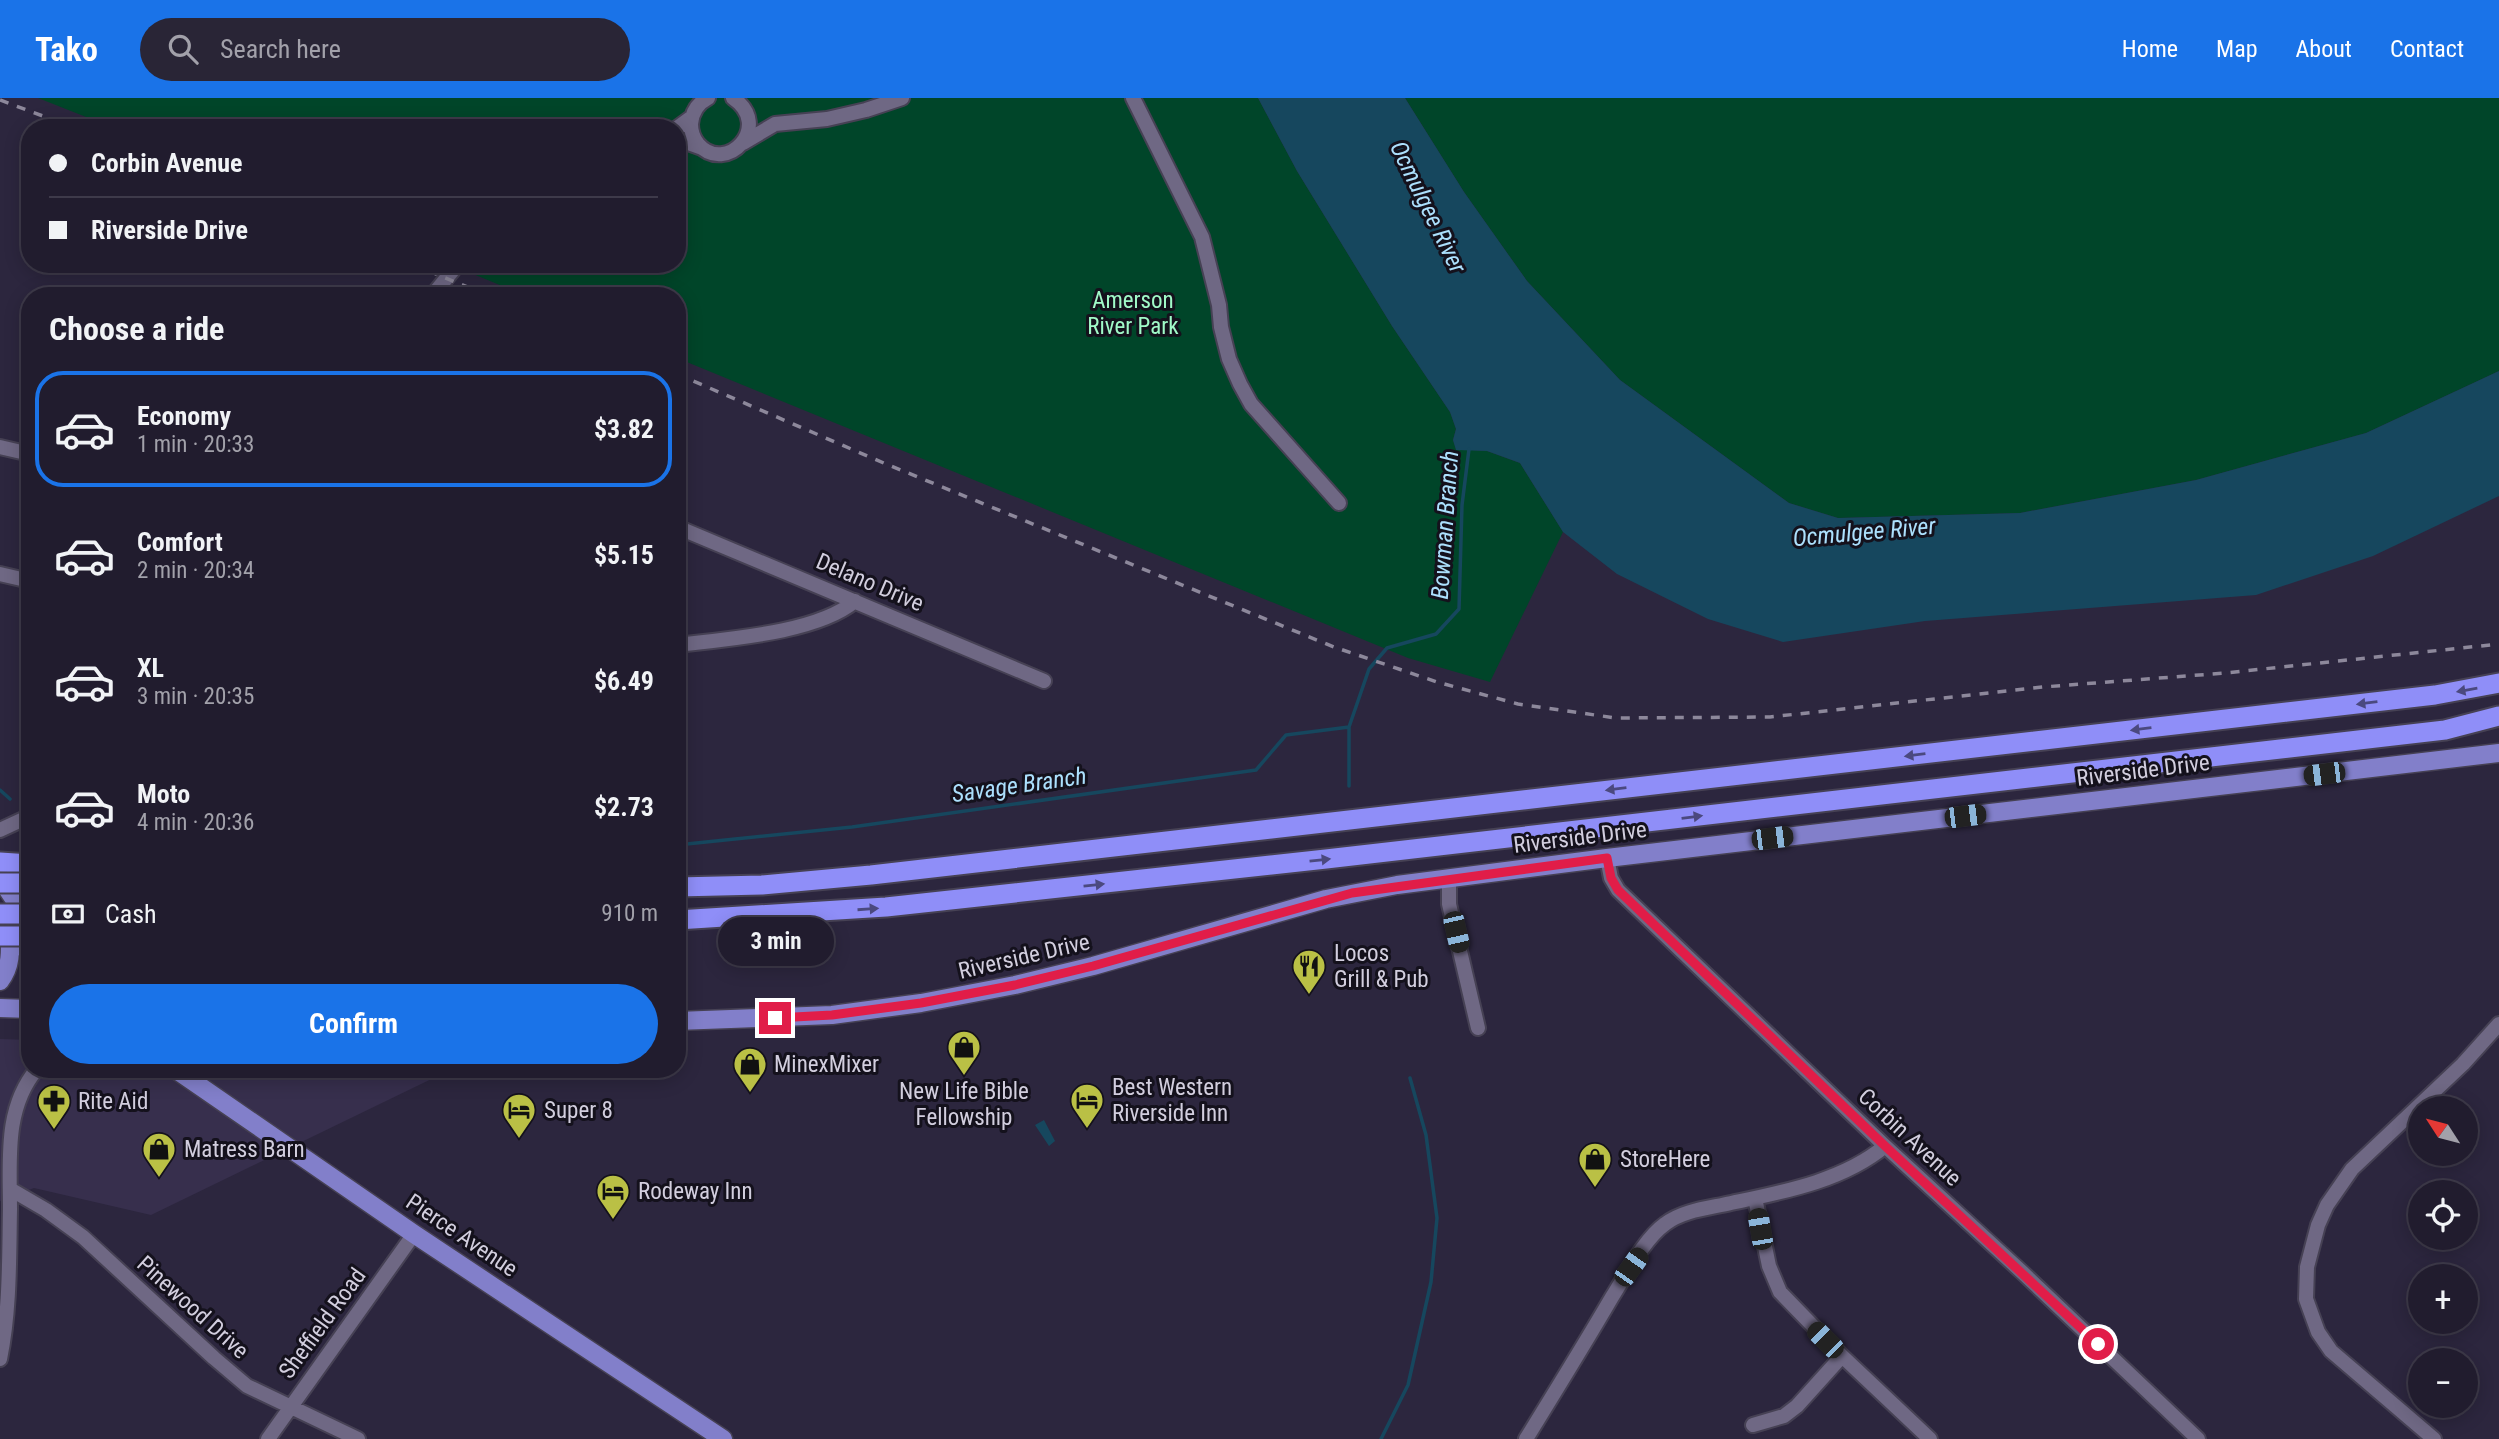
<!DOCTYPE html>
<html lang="en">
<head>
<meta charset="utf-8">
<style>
	:root { --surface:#211c2e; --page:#292536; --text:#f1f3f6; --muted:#a2a1aa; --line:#3e3a4a; --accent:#1a73e8 }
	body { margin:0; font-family:"Roboto Condensed",sans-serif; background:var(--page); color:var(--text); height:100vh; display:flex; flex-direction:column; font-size:26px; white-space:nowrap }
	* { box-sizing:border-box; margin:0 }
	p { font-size:23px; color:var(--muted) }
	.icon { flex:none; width:38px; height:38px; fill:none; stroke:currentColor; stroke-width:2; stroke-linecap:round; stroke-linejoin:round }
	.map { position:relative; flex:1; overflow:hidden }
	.panel { position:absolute; left:21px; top:189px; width:665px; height:791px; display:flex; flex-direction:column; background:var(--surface); border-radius:28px; box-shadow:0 4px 18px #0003,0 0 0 2px var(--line) }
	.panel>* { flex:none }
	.banner { position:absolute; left:21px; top:21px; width:665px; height:154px; border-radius:28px; box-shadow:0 4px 18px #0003,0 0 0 2px var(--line); display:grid; align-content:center; height:154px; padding:0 28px; background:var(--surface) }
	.needle { width:46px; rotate:306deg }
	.controls { position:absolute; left:2408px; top:998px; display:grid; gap:14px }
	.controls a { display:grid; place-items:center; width:70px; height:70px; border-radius:50%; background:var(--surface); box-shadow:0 4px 18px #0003,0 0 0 2px var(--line); font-size:35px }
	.end { position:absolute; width:32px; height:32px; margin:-16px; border:9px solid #e11d48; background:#fff; box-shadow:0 0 0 4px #fff }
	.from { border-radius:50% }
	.bubble { position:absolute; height:49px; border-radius:24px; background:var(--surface); box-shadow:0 4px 18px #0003,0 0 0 2px var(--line); font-size:23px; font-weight:700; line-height:49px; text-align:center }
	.car { position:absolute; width:21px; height:42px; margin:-21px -10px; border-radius:9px; box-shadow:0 0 5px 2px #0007; background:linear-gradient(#222 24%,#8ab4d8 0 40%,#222 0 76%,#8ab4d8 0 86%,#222 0) }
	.banner b { display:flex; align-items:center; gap:24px; height:66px; font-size:26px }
	.banner b+b { border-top:2px solid var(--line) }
	.banner i { width:18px; height:18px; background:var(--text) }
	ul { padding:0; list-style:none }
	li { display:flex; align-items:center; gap:21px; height:116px; margin:0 14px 10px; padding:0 14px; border:4px solid transparent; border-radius:28px }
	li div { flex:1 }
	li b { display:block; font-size:26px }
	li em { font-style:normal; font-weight:700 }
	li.active { border-color:var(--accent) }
	li>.icon { width:63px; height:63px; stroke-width:1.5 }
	h2 { padding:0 28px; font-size:32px; line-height:84px }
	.pay { display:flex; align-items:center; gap:18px; height:77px; padding:0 28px; font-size:26px }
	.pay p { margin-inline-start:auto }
	.cta { display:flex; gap:14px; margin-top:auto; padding:14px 28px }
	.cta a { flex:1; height:80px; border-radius:42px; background:var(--accent); color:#fff; font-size:28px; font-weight:700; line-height:80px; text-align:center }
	header { display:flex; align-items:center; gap:42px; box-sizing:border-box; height:98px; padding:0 35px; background:var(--accent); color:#fff }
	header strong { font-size:33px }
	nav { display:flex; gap:38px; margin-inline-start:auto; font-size:24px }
	.search { width:490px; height:63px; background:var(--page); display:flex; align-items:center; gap:18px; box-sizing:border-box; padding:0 24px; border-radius:38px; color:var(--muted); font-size:26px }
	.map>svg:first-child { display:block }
</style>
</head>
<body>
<header>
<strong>Tako</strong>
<div class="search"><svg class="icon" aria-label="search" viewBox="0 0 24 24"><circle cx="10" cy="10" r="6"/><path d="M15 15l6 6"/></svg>Search here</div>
<nav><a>Home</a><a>Map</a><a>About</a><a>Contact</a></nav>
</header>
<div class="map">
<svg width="2499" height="1341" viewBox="0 0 2499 1341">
	<rect width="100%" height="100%" fill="#2c263e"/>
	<path fill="#372f4d" d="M0 941 30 942V971H452L151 1117 34 1090 0 1103Z"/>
	<path fill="#004529" d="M38 0H1258L1297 73 1392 228 1450 314 1456 331 1453 342 1456 351 1487 353 1520 365 1563 434 1490 584 1408 560 677 260V198H526L449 166H677V30H114Z
		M1405 0H2499V273L2366 335 2196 382 2020 415 1838 420 1789 405 1620 282 1527 183 1464 94Z"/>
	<path fill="#16475e" d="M1258 0H1405L1464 94 1527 183 1620 282 1789 405 1838 420 2020 415 2196 382 2366 335 2499 273V398L2373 458 2256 497 1925 523 1783 544 1708 521 1617 476 1563 434 1520 365 1487 353 1456 352 1453 342 1456 331 1450 314 1392 228 1297 73Z
		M1044 1022 1055 1043 1049 1048 1035 1027Z"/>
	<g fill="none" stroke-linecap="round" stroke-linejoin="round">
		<path stroke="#16475e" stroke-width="3.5" d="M1349 688V629L1369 571 1387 550 1436 536 1459 511 1462 407 1469 351
			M0 692 10 701
			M677 747 852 729 1256 672 1286 637 1349 629
			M1381 1341 1408 1287 1431 1184 1437 1120 1426 1037 1410 980"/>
		<defs>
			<path id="minor" d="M708 0C698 5 692 14 691 26 691 33 693 40 698 46 726 78 774 28 733 0
				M1133 0 1202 139 1219 207 1221 229 1229 261 1240 286 1251 306 1339 405
				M677 30 692 19
				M677 41 702 50
				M743 45 775 26 827 21 866 12 902 0
				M432 198 458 166
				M0 349 30 356
				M677 429 1044 583
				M0 476 30 483
				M677 547C727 541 817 535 855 503
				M0 732 30 718
				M1607 760 1611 780 1618 792 1885 1048 2023 1175 2198 1341
				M1449 780V806L1478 930
				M10 1091 46 1112 83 1139 214 1260 247 1288 358 1341
				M1755 1100 1769 1168 1780 1194 1842 1258 1930 1341
				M0 1261C10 1212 9 1161 10 1111 10 1062 4 1010 37 971
				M1753 1327 1784 1318 1797 1308 1842 1258
				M268 1341 414 1136
				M1526 1341C1555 1294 1584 1247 1612 1199 1626 1177 1644 1141 1665 1126 1683 1112 1710 1110 1731 1105 1783 1094 1843 1083 1885 1048
				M2434 1341 2331 1253 2318 1234 2306 1201 2307 1169 2318 1127 2327 1107 2352 1071 2463 966 2499 926"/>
			<path id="major" d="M0 780 30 825
				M8 828 30 857
				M0 883C13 866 10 849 9 829
				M0 910 30 911
				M677 923 832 917 921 905 1015 887 1093 868 1326 801 1397 787 1607 760 2499 655
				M175 971 414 1136 723 1341"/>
			<path id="highway" d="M0 764 30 766
				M677 789 762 787 871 777 2435 597 2499 585
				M677 822 886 809 1326 761 2445 632 2499 618"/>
		</defs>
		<use href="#minor" stroke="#464154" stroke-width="18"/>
		<use href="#major" stroke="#464154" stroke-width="21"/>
		<use href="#highway" stroke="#464154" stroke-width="23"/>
		<use href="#minor" stroke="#6f6884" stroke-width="14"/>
		<use href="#major" stroke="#827fca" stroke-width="18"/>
		<use href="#highway" stroke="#8f8ef8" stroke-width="19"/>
		<path stroke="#8d889b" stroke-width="3.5" stroke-dasharray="9 9" stroke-linecap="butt" d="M0 2 75 30
			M412 166 489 198
			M677 276 886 366 1334 549 1437 584 1518 606 1616 620 1770 619 2043 589 2225 575 2499 546"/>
		<defs>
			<path id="highway-bridge" d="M0 785H24
				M0 816H30
				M0 838H30"/>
		</defs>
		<use href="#highway-bridge" stroke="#464154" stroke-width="23" stroke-linecap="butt"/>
		<use href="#highway-bridge" stroke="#8f8ef8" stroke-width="19"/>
	</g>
	<defs><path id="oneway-solid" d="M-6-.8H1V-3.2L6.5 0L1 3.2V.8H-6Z" transform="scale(1.75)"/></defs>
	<g fill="#4b497f">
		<use href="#oneway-solid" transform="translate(2467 592) rotate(170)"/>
		<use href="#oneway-solid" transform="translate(2367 605) rotate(173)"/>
		<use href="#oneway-solid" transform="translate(2141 631) rotate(173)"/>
		<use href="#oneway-solid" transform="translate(1915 657) rotate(173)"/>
		<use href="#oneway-solid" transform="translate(1616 691) rotate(173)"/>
		<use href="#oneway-solid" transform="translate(1692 719) rotate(-7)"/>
		<use href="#oneway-solid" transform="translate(1320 762) rotate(-6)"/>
		<use href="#oneway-solid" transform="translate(1094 787) rotate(-6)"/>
		<use href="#oneway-solid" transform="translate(868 811) rotate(-4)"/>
	</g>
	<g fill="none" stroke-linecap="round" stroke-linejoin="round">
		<path stroke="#e11d48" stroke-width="9" d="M775 920 832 917 921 905 1015 887 1093 868 1352 795 1607 760 1611 780 1618 792 1885 1048 2098 1246"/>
	</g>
	<defs>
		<symbol id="restaurant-pin" viewBox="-11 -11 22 30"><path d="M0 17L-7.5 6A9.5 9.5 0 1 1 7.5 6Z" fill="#bac045" stroke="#14111c"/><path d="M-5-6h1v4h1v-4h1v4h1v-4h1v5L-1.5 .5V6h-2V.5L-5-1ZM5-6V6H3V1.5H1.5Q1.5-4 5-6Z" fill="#111"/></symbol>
		<symbol id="shop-pin" viewBox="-11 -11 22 30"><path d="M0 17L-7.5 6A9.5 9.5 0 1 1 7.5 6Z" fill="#bac045" stroke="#14111c"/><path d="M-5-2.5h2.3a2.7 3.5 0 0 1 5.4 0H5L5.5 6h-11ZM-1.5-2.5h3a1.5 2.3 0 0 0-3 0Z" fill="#111"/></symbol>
		<symbol id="hotel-pin" viewBox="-11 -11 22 30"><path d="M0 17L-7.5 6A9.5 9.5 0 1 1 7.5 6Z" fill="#bac045" stroke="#14111c"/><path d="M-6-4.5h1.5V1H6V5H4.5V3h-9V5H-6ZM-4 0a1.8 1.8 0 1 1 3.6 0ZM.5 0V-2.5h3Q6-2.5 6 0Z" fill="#111"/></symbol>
		<symbol id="pharmacy-pin" viewBox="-11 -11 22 30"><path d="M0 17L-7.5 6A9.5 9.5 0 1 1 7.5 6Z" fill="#bac045" stroke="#14111c"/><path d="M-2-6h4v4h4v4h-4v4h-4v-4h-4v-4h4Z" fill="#111"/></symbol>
	</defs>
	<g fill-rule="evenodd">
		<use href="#restaurant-pin" x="1290" y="849" width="38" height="52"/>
		<use href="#shop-pin" x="945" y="930" width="38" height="52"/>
		<use href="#shop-pin" x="731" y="947" width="38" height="52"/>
		<use href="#hotel-pin" x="1068" y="983" width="38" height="52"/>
		<use href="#pharmacy-pin" x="35" y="984" width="38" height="52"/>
		<use href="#hotel-pin" x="500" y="993" width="38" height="52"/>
		<use href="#shop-pin" x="140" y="1032" width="38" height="52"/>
		<use href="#shop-pin" x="1576" y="1042" width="38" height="52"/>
		<use href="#hotel-pin" x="594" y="1074" width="38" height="52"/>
	</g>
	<g text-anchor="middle" stroke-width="6" stroke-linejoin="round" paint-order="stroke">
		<g font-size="23" fill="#a0fac8" stroke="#14111c">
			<text x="1133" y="210">Amerson<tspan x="1133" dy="26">River Park</tspan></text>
		</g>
		<g font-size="23" fill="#d2cede" stroke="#14111c">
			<text transform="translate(870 484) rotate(23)" y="8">Delano Drive</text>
			<text transform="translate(2143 672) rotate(-7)" y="8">Riverside Drive</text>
			<text transform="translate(1580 739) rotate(-7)" y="8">Riverside Drive</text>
			<text transform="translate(1024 858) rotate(-13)" y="8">Riverside Drive</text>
			<text transform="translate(1910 1039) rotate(43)" y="8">Corbin Avenue</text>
			<text transform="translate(462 1137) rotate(34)" y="8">Pierce Avenue</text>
			<text transform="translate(193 1209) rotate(42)" y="8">Pinewood Drive</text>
			<text transform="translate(322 1225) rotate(-54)" y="8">Sheffield Road</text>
		</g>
		<g font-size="23" fill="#d2cede" stroke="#14111c" text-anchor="start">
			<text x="1334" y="863">Locos<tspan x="1334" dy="26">Grill &amp; Pub</tspan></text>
			<text x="774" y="974">MinexMixer</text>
			<text x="1112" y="997">Best Western<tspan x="1112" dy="26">Riverside Inn</tspan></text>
			<text x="964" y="1001" text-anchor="middle">New Life Bible<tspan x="964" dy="26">Fellowship</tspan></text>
			<text x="78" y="1011">Rite Aid</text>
			<text x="544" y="1020">Super 8</text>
			<text x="184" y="1059">Matress Barn</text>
			<text x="1620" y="1069">StoreHere</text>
			<text x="638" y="1101">Rodeway Inn</text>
		</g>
		<g font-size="24" font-style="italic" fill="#ace0fd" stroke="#14111c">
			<text transform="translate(1428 109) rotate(64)" y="8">Ocmulgee River</text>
			<text transform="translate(1445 427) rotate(-86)" y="8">Bowman Branch</text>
			<text transform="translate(1864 434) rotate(-5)" y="8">Ocmulgee River</text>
			<text transform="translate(1019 687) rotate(-8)" y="8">Savage Branch</text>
		</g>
	</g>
</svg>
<div class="controls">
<a><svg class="needle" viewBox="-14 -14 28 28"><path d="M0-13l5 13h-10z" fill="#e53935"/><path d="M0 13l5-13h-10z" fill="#a2a1aa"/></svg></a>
<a><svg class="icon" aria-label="locate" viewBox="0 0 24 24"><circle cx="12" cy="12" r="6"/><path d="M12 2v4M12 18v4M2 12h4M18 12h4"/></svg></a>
<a>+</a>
<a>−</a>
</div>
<i class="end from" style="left:2098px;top:1246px"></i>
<i class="end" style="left:775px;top:920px"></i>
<div class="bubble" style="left:718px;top:819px;width:116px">3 min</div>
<i class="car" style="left:2324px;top:676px;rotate:263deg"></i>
<i class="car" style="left:1965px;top:718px;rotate:83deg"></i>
<i class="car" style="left:1772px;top:740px;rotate:83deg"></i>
<i class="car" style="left:1456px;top:834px;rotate:167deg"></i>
<i class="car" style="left:1760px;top:1131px;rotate:350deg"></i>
<i class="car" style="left:1631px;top:1169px;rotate:35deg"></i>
<i class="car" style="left:1825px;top:1242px;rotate:315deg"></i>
<div class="banner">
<b><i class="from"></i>Corbin Avenue</b>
<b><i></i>Riverside Drive</b>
</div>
<section class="panel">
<h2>Choose a ride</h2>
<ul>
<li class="active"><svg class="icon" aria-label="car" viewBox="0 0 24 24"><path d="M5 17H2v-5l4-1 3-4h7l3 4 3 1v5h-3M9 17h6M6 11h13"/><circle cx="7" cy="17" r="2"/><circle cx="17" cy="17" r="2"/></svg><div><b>Economy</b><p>1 min · 20:33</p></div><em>$3.82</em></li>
<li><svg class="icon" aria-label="car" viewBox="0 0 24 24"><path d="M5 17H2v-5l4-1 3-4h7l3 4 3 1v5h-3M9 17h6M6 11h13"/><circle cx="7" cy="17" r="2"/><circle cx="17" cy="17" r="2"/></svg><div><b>Comfort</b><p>2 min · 20:34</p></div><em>$5.15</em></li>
<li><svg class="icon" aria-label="car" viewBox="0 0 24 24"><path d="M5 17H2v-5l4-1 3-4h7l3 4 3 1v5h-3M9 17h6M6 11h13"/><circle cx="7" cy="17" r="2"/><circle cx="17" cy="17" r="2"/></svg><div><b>XL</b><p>3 min · 20:35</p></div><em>$6.49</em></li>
<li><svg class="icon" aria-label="car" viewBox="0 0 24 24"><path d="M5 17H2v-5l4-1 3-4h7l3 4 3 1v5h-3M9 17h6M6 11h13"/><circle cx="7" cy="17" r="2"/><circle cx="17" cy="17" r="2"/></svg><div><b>Moto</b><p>4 min · 20:36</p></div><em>$2.73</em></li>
</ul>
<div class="pay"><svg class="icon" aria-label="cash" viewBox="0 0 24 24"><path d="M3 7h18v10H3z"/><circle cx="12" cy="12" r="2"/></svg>Cash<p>910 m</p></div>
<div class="cta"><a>Confirm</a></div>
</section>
</div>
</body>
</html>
